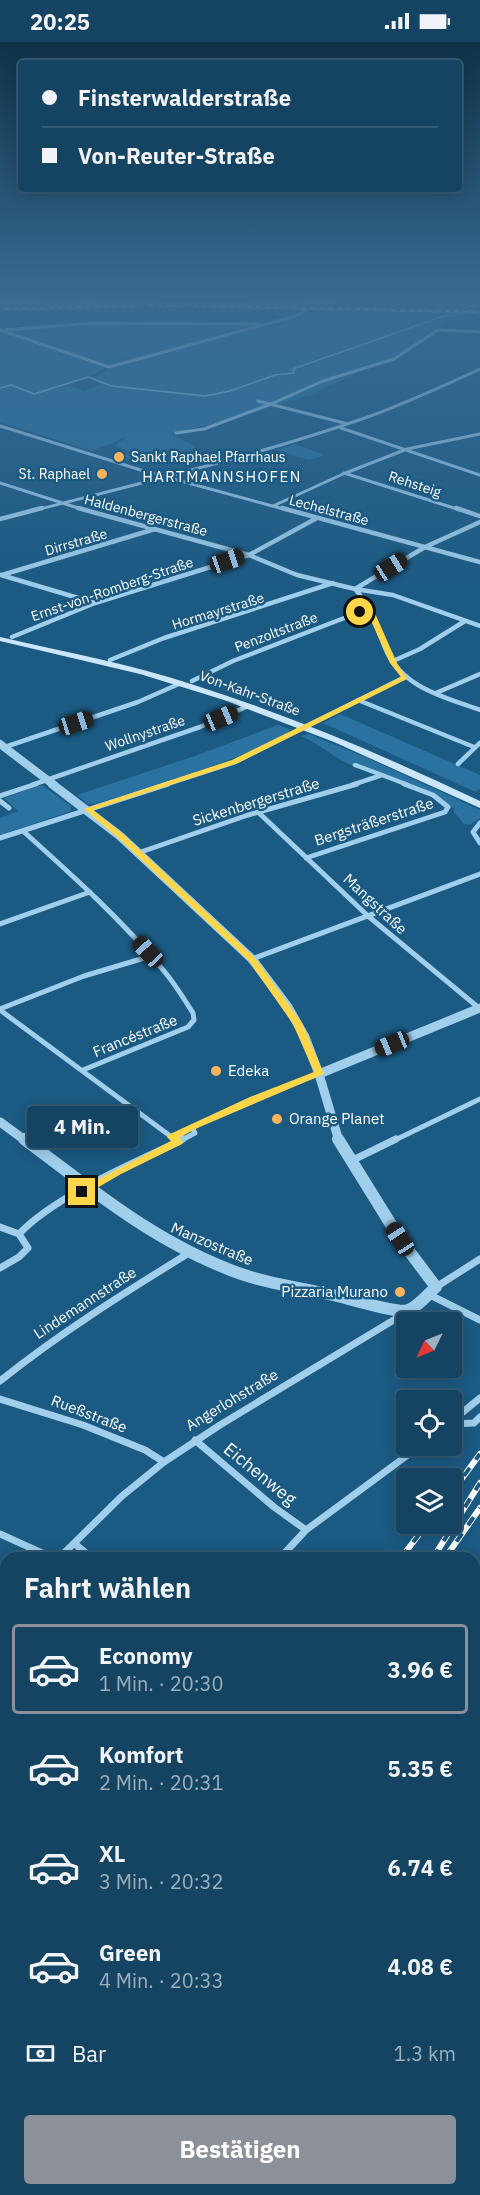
<!DOCTYPE html>
<html lang="de">
<head>
<meta charset="utf-8">
<style>
	:root { --surface:#144462; --page:#1d4b68; --text:#f1f3f6; --muted:#9db0be; --line:#335c77; --accent:#8c9099 }
	body { margin:0; font-family:"IBM Plex Sans",sans-serif; background:var(--page); color:var(--text); height:100vh; display:flex; flex-direction:column; font-size:22px; white-space:nowrap }
	* { box-sizing:border-box; margin:0 }
	p { font-size:20px; color:var(--muted) }
	.icon { flex:none; width:33px; height:33px; fill:none; stroke:currentColor; stroke-width:2; stroke-linecap:round; stroke-linejoin:round }
	.map { position:relative; flex:1; overflow:hidden }
	.details { position:absolute; left:0px; top:1510px; width:480px; height:644px; display:flex; flex-direction:column; background:var(--surface); border-radius:18px 18px 0 0; box-shadow:0 3px 15px #0003,0 0 0 2px var(--line) }
	.details>* { flex:none }
	.guide { position:absolute; left:18px; top:18px; width:444px; height:132px; border-radius:6px; box-shadow:0 3px 15px #0003,0 0 0 2px var(--line); display:grid; align-content:center; height:132px; padding:0 24px; background:var(--surface) }
	.needle { width:39px; rotate:227deg }
	.buttons { position:absolute; left:396px; top:1270px; display:grid; gap:12px }
	.buttons a { display:grid; place-items:center; width:66px; height:66px; border-radius:6px; background:var(--surface); box-shadow:0 3px 15px #0003,0 0 0 2px var(--line); font-size:30px }
	.end { position:absolute; width:27px; height:27px; margin:-14px; border:8px solid #ffd54a; background:#111; box-shadow:0 0 0 3px #111 }
	.from { border-radius:50% }
	.bubble { position:absolute; height:42px; border-radius:6px; background:var(--surface); box-shadow:0 3px 15px #0003,0 0 0 2px var(--line); font-size:20px; font-weight:700; line-height:42px; text-align:center }
	.car { position:absolute; width:18px; height:36px; margin:-18px -9px; border-radius:8px; box-shadow:0 0 4px 2px #0007; background:linear-gradient(#222 24%,#8ab4d8 0 40%,#222 0 76%,#8ab4d8 0 86%,#222 0) }
	.guide b { display:flex; align-items:center; gap:21px; height:57px; font-size:22px }
	.guide b+b { border-top:2px solid var(--line) }
	.guide i { width:15px; height:15px; background:var(--text) }
	ul { padding:0; list-style:none }
	li { display:flex; align-items:center; gap:18px; height:90px; margin:0 12px 9px; padding:0 12px; border:3px solid transparent; border-radius:6px }
	li div { flex:1 }
	li b { display:block; font-size:22px }
	li em { font-style:normal; font-weight:700 }
	li.selected { border-color:var(--accent) }
	li>.icon { width:54px; height:54px; stroke-width:1.5 }
	h2 { padding:0 24px; font-size:27px; line-height:72px }
	.pay { display:flex; align-items:center; gap:15px; height:66px; padding:0 24px; font-size:22px }
	.pay p { margin-inline-start:auto }
	.button { display:flex; gap:12px; margin-top:auto; padding:12px 24px }
	.button a { flex:1; height:69px; border-radius:6px; background:var(--accent); color:#fff; font-size:24px; font-weight:700; line-height:69px; text-align:center }
	.status { display:flex; justify-content:space-between; align-items:center; height:42px; padding:0 30px; background:var(--surface); direction:ltr }
	.status svg { height:16px; fill:currentColor }
	.map>svg:first-child { display:block }
</style>
</head>
<body>
<div class="status"><b>20:25</b><svg viewBox="0 0 49 12"><path d="M0 12V9h3v3zM5 12V6h3v6zM10 12V3h3v9zM15 12V0h3v12zM26 1h20v11H26zM47 4h2v5h-2z"/></svg></div>
<div class="map">
<svg width="480" height="2153" viewBox="0 0 480 2153">
	<rect width="100%" height="100%" fill="#1b5a83"/>
	<path fill="#2a73a0" d="M0 254H122L127 257 143 258 142 260H0Z
		M193 254H480V263L467 268 309 265 314 261 195 258 196 256Z
		M309 268 473 272 472 276 446 277 434 291 413 305 310 353 235 376 171 392 196 405 160 417 155 415 141 421 121 414 131 410 115 404 126 395 92 409 0 380V290L91 281 260 282 113 323 134 312 110 323 99 321 35 298 32 299 105 324 103 328 68 343 84 349 101 342 93 337 114 324 291 276Z
		M295 402 325 413 309 418 276 408Z
		M340 672 480 733V747L476 750 323 681Z
		M278 683 289 687V691C227 723 161 742 94 762H88L77 753 192 715Z
		M309 692 372 718 480 768V776L470 783 464 782 453 769 454 767C428 742 385 737 353 724 334 716 320 702 301 694Z
		M42 743 71 764V769L0 793V776L18 769 4 756Z"/>
	<g fill="none" stroke-linecap="round" stroke-linejoin="round">
		<path stroke="#92cced" stroke-width="1.5" d="M0 346 11 343 34 352 88 335 112 344 205 354 230 349 275 333 294 331 293 327 444 274 463 272 465 266 480 260"/>
		<path stroke="#a0ceeb" stroke-width="3" d="M73 261 104 254
			M0 288 109 325 296 274 306 269 307 261
			M6 288 91 281 259 282
			M258 359 348 382
			M0 384 144 429 287 468
			M341 386 480 433
			M176 391 204 387 271 362 323 339 394 317 438 288 480 290
			M344 431 460 468
			M0 441 84 468
			M273 464 343 432 407 407 480 392
			M36 468C145 440 255 414 362 377 402 363 441 345 480 327"/>
		<path stroke="#a0ceeb" stroke-width="4.5" d="M78 466 249 513 297 533 355 547 393 553 480 584
			M282 466 480 520
			M456 466 480 474
			M0 477 42 466
			M1 533 95 561
			M2 533 155 487
			M355 547C371 565 377 586 386 608 403 646 444 655 480 668
			M355 547 425 505 480 480
			M12 595 95 561 249 513 317 476
			M110 618 164 596 333 541
			M393 619 420 607 465 579
			M192 639 233 619 352 573 371 569
			M436 651 480 632
			M358 658 474 705
			M5 705 138 660 181 641
			M458 722 480 701
			M355 723 382 733
			M32 743 200 685 248 664
			M164 743 235 720 405 635
			M352 743 382 733 408 743"/>
		<path stroke="#a0ceeb" stroke-width="5" d="M0 754 36 742
			M0 759 9 766
			M258 770 368 874 479 966
			M480 781 473 790 480 801
			M23 789C72 833 122 878 164 929 175 942 184 957 193 971L194 978 188 985 83 1028
			M0 796 168 742
			M138 811 248 773 357 742
			M306 816 445 770 448 765 433 753 404 742
			M0 882 90 850
			M252 917 480 832
			M0 967 84 934 151 914
			M0 968 177 1099
			M172 1095 253 1057 319 1032
			M180 1099 195 1091 192 1085
			M393 1099 480 1057"/>
		<path stroke="#a0ceeb" stroke-width="7" d="M178 1100 183 1097
			M351 1119 396 1097
			M0 1185 19 1192
			M19 1192C54 1155 131 1122 178 1100L175 1097
			M0 1226 19 1215 28 1206 19 1192
			M436 1245 480 1217
			M428 1252 480 1278
			M0 1339C60 1291 124 1251 189 1211
			M0 1357 83 1383 145 1408 164 1420
			M452 1379 480 1356
			M452 1382 474 1381 480 1375
			M195 1398 274 1465 306 1488
			M0 1492 53 1516
			M75 1502 92 1516
			M59 1516 122 1454 164 1420 220 1383 407 1270
			M280 1516 306 1488 420 1404"/>
		<path stroke="#a0ceeb" stroke-width="9" d="M0 1577 6 1570
			M0 1628 6 1634
			M0 1728 6 1734
			M474 1868 480 1858
			M474 2022 480 2027
			M136 2148 139 2153
			M201 2148 208 2153"/>
		<path stroke="#a0ceeb" stroke-width="5" d="M0 261 277 263 400 254"/>
		<path stroke="#a0ceeb" stroke-width="8" d="M0 702 54 743"/>
		<path stroke="#a0ceeb" stroke-width="9" d="M52 742 120 794 252 917 288 965 305 995 319 1032 339 1099
			M319 1032 480 966
			M0 1080 26 1099"/>
		<path stroke="#a0ceeb" stroke-width="12" d="M24 1097C88 1145 149 1195 223 1225 257 1240 296 1245 333 1253 347 1256 398 1272 408 1268 418 1265 428 1252 436 1245L400 1197 338 1097"/>
		<path fill="#cbe6f8" fill-rule="evenodd" d="M0 595C65 610 131 622 194 643 292 674 387 715 480 759V766L334 700 224 658 140 632 0 599Z"/>
		<defs>
			<path id="rail-far2" d="M0 267 171 263 480 270"/>
			<path id="rail-far1" d="M452 1450 480 1412
				M401 1516 427 1482
				M433 1516 480 1441
				M445 1516 480 1466"/>
			<path id="rail" d="M0 1929 6 1926
				M0 1966 6 1961
				M0 2001 6 1992
				M0 2056 6 2048
				M0 2098 6 2090
				M0 2127 6 2118
				M0 2151 6 2142
				M28 2153 31 2148"/>
		</defs>
		<use href="#rail-far2" stroke="#fff" stroke-width="3"/>
		<use href="#rail-far1" stroke="#fff" stroke-width="6"/>
		<use href="#rail" stroke="#fff" stroke-width="7"/>
		<use href="#rail-far2" stroke="#1b5a83" stroke-width="1.5" stroke-dasharray="4.5" stroke-linecap="butt"/>
		<use href="#rail-far1" stroke="#1b5a83" stroke-width="4" stroke-dasharray="10" stroke-linecap="butt"/>
		<use href="#rail" stroke="#1b5a83" stroke-width="4.5" stroke-dasharray="14" stroke-linecap="butt"/>
	</g>
	<linearGradient id="sky" x2="0" y2="1"><stop stop-color="#0f3248"/><stop offset="0.46" stop-color="#396b93"/><stop offset="1" stop-color="#396b93" stop-opacity="0"/></linearGradient>
	<rect width="480" height="555" fill="url(#sky)"/>
	<path fill="#ffd54a" d="M371 567 374 569 397 621 407 637 238 721 93 768 123 792 255 916 302 981 324 1032 195 1087 179 1096 183 1100 182 1102 121 1132 85 1153H78V1148L171 1099 167 1095 168 1093 250 1055 314 1030 293 982 249 919 117 795 84 767 232 718 401 635 390 621 368 572 357 570Z"/>
	<g fill="#fcb35c" stroke="#1b5a83" stroke-width="2">
		<circle cx="119" cy="415" r="6"/>
		<circle cx="102" cy="432" r="6"/>
		<circle cx="216" cy="1029" r="6"/>
		<circle cx="277" cy="1077" r="6"/>
		<circle cx="400" cy="1250" r="6"/>
	</g>
	<g text-anchor="middle" stroke-width="5" stroke-linejoin="round" paint-order="stroke">
		<g font-size="14" fill="#fff" stroke="#1b5a83" text-anchor="start">
			<text x="131" y="420">Sankt Raphael Pfarrhaus</text>
			<text x="90" y="437" text-anchor="end">St. Raphael</text>
		</g>
		<g font-size="14" fill="#fff" stroke="#1b5a83">
			<text transform="translate(415 442) rotate(18)" y="5">Rehsteig</text>
			<text transform="translate(329 468) rotate(15)" y="5">Lechelstraße</text>
			<text transform="translate(146 473) rotate(15)" y="5">Haldenbergerstraße</text>
			<text transform="translate(76 500) rotate(-16)" y="5">Dirrstraße</text>
			<text transform="translate(112 547) rotate(-19)" y="5">Ernst-von-Romberg-Straße</text>
			<text transform="translate(218 569) rotate(-17)" y="5">Hormayrstraße</text>
			<text transform="translate(276 590) rotate(-21)" y="5">Penzoltstraße</text>
			<text transform="translate(250 651) rotate(20)" y="5">Von-Kahr-Straße</text>
			<text transform="translate(145 691) rotate(-19)" y="5">Wollnystraße</text>
		</g>
		<g font-size="15" letter-spacing="1.5" fill="#fff" stroke="#1b5a83">
			<text x="222" y="440">HARTMANNSHOFEN</text>
		</g>
		<g font-size="15" fill="#fff" stroke="#1b5a83">
			<text transform="translate(256 760) rotate(-17)" y="5">Sickenbergerstraße</text>
			<text transform="translate(374 780) rotate(-18)" y="5">Bergsträßerstraße</text>
			<text transform="translate(375 862) rotate(43)" y="5">Mangstraße</text>
			<text transform="translate(135 994) rotate(-22)" y="5">Francéstraße</text>
			<text transform="translate(212 1202) rotate(23)" y="5">Manzostraße</text>
			<text transform="translate(85 1261) rotate(-33)" y="5">Lindemannstraße</text>
			<text transform="translate(232 1358) rotate(-31)" y="5">Angerlohstraße</text>
			<text transform="translate(89 1372) rotate(21)" y="5">Rueßstraße</text>
		</g>
		<g font-size="15" fill="#fff" stroke="#1b5a83" text-anchor="start">
			<text x="228" y="1034">Edeka</text>
			<text x="289" y="1082">Orange Planet</text>
			<text x="388" y="1255" text-anchor="end">Pizzaria Murano</text>
		</g>
		<g font-size="18" fill="#fff" stroke="#1b5a83">
			<text transform="translate(260 1432) rotate(39)" y="6">Eichenweg</text>
		</g>
	</g>
</svg>
<div class="buttons">
<a><svg class="needle" viewBox="-14 -14 28 28"><path d="M0-13l5 13h-10z" fill="#e53935"/><path d="M0 13l5-13h-10z" fill="#9db0be"/></svg></a>
<a><svg class="icon" aria-label="locate" viewBox="0 0 24 24"><circle cx="12" cy="12" r="6"/><path d="M12 2v4M12 18v4M2 12h4M18 12h4"/></svg></a>
<a><svg class="icon" aria-label="layers" viewBox="0 0 24 24"><path d="M12 4l9 5-9 5-9-5zM3 14l9 5 9-5"/></svg></a>
</div>
<i class="end from" style="left:360px;top:570px"></i>
<i class="end" style="left:82px;top:1150px"></i>
<div class="bubble" style="left:27px;top:1064px;width:111px">4 Min.</div>
<i class="car" style="left:227px;top:519px;rotate:71deg"></i>
<i class="car" style="left:391px;top:525px;rotate:58deg"></i>
<i class="car" style="left:221px;top:676px;rotate:67deg"></i>
<i class="car" style="left:76px;top:681px;rotate:72deg"></i>
<i class="car" style="left:148px;top:910px;rotate:317deg"></i>
<i class="car" style="left:392px;top:1002px;rotate:248deg"></i>
<i class="car" style="left:400px;top:1197px;rotate:327deg"></i>
<div class="guide">
<b><i class="from"></i>Finsterwalderstraße</b>
<b><i></i>Von-Reuter-Straße</b>
</div>
<section class="details">
<h2>Fahrt wählen</h2>
<ul>
<li class="selected"><svg class="icon" aria-label="car" viewBox="0 0 24 24"><path d="M5 17H2v-5l4-1 3-4h7l3 4 3 1v5h-3M9 17h6M6 11h13"/><circle cx="7" cy="17" r="2"/><circle cx="17" cy="17" r="2"/></svg><div><b>Economy</b><p>1 Min. · 20:30</p></div><em>3.96 €</em></li>
<li><svg class="icon" aria-label="car" viewBox="0 0 24 24"><path d="M5 17H2v-5l4-1 3-4h7l3 4 3 1v5h-3M9 17h6M6 11h13"/><circle cx="7" cy="17" r="2"/><circle cx="17" cy="17" r="2"/></svg><div><b>Komfort</b><p>2 Min. · 20:31</p></div><em>5.35 €</em></li>
<li><svg class="icon" aria-label="car" viewBox="0 0 24 24"><path d="M5 17H2v-5l4-1 3-4h7l3 4 3 1v5h-3M9 17h6M6 11h13"/><circle cx="7" cy="17" r="2"/><circle cx="17" cy="17" r="2"/></svg><div><b>XL</b><p>3 Min. · 20:32</p></div><em>6.74 €</em></li>
<li><svg class="icon" aria-label="car" viewBox="0 0 24 24"><path d="M5 17H2v-5l4-1 3-4h7l3 4 3 1v5h-3M9 17h6M6 11h13"/><circle cx="7" cy="17" r="2"/><circle cx="17" cy="17" r="2"/></svg><div><b>Green</b><p>4 Min. · 20:33</p></div><em>4.08 €</em></li>
</ul>
<div class="pay"><svg class="icon" aria-label="cash" viewBox="0 0 24 24"><path d="M3 7h18v10H3z"/><circle cx="12" cy="12" r="2"/></svg>Bar<p>1.3 km</p></div>
<div class="button"><a>Bestätigen</a></div>
</section>
</div>
</body>
</html>
